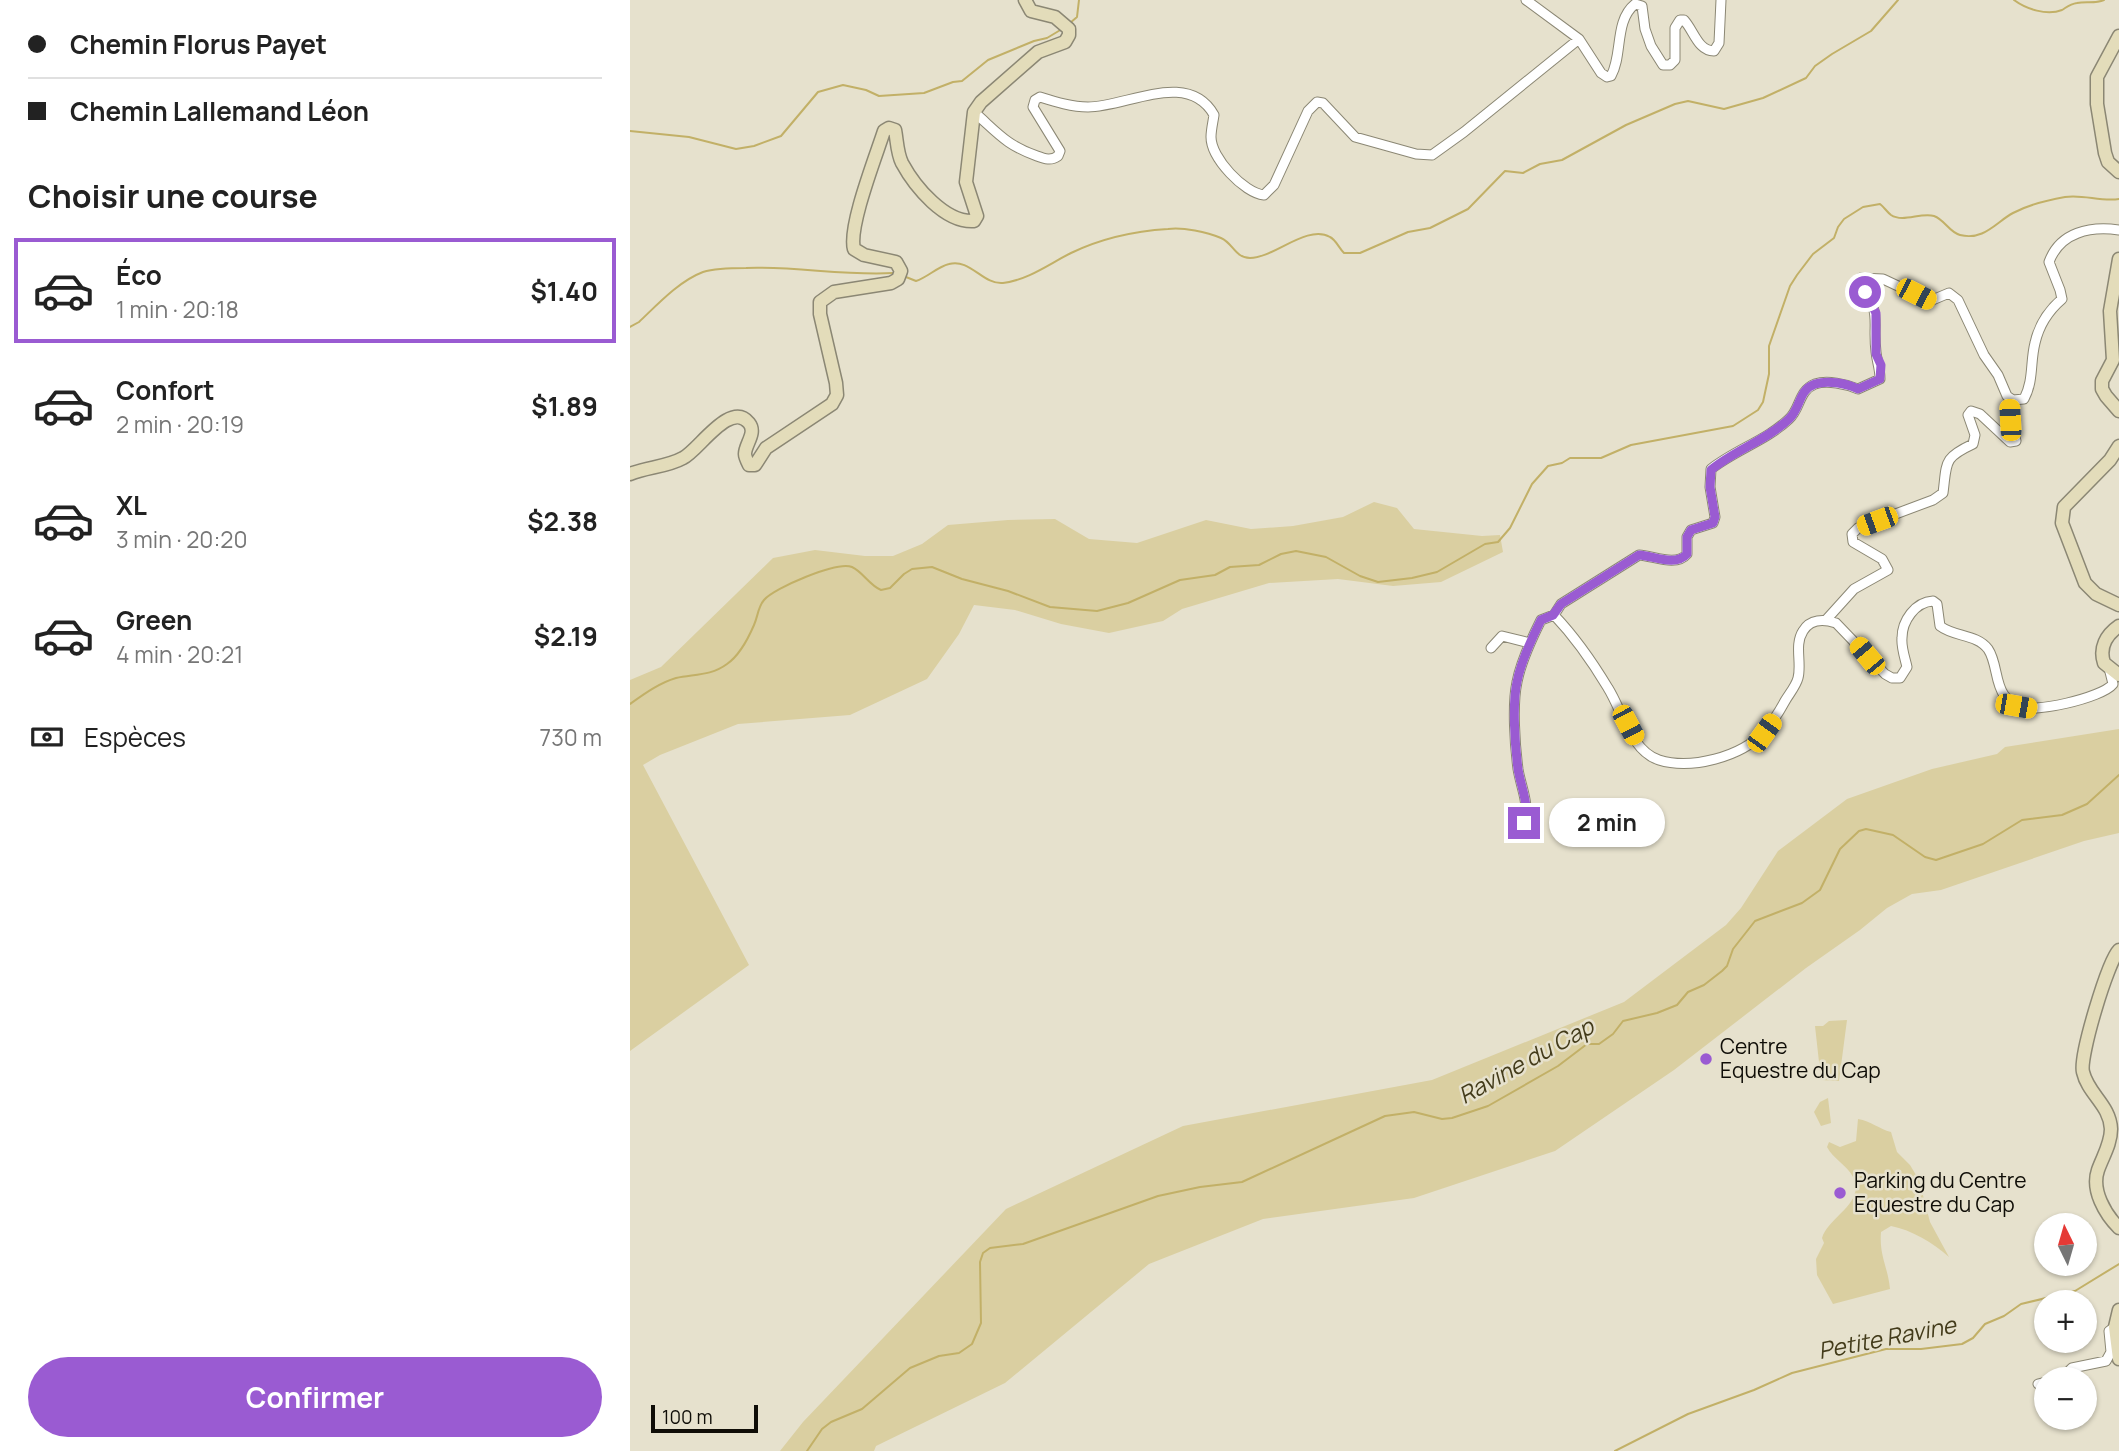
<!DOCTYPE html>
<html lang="fr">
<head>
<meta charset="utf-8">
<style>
	:root { --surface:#fff; --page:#f2f2f2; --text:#222; --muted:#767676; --line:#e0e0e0; --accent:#9a5bd2 }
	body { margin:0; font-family:Manrope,sans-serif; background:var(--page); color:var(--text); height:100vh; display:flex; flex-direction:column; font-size:26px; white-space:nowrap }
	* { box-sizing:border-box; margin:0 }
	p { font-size:23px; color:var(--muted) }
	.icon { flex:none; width:38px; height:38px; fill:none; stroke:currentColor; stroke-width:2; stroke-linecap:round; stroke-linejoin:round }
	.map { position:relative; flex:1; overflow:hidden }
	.drawer { display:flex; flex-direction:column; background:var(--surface); width:630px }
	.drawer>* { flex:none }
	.guide { display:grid; align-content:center; height:154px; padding:0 28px; background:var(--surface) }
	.needle { width:46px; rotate:355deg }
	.controls { position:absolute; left:1404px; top:1213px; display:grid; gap:14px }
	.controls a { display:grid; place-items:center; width:63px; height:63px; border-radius:50%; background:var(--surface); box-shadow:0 2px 5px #0004; font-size:35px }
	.scale { position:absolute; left:21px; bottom:18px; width:107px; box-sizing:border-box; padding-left:7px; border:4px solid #0f0d07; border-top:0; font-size:19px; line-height:24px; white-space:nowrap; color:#0f0d07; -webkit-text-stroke:5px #e6e1cd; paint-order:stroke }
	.end { position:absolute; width:32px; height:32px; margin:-16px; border:9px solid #9a5bd2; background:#fff; box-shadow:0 0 0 4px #fff }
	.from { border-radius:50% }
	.bubble { position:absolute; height:49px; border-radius:24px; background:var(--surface); box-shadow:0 2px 5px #0004; font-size:23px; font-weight:700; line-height:49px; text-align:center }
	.car { position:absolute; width:21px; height:42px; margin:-21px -10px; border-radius:9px; box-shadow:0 0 5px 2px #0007; background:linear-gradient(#f5c518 24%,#345 0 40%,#f5c518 0 76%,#345 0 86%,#f5c518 0) }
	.guide b { display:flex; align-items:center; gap:24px; height:66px; font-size:26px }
	.guide b+b { border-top:2px solid var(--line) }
	.guide i { width:18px; height:18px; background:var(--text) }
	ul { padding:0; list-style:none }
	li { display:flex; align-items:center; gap:21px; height:105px; margin:0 14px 10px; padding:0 14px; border:4px solid transparent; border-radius:0px }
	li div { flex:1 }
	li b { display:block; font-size:26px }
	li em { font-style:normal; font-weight:700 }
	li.on { border-color:var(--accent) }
	li>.icon { width:63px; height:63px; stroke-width:1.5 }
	h2 { padding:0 28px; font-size:32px; line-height:84px }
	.pay { display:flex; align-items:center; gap:18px; height:77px; padding:0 28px; font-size:26px }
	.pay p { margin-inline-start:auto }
	.cta { display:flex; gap:14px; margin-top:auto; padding:14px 28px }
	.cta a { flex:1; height:80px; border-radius:42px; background:var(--accent); color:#fff; font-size:28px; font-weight:700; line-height:80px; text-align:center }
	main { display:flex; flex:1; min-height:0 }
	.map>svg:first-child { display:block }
</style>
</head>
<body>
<main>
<section class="drawer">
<div class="guide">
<b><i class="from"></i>Chemin Florus Payet</b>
<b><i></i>Chemin Lallemand Léon</b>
</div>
<h2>Choisir une course</h2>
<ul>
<li class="on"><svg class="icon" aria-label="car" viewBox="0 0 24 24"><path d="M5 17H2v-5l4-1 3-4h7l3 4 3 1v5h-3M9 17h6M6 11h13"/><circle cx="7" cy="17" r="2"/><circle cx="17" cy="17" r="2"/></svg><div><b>Éco</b><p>1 min · 20:18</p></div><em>$1.40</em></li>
<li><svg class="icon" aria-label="car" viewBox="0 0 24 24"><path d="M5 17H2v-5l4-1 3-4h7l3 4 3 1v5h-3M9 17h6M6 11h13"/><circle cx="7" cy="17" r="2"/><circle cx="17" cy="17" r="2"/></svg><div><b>Confort</b><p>2 min · 20:19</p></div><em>$1.89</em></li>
<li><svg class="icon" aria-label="car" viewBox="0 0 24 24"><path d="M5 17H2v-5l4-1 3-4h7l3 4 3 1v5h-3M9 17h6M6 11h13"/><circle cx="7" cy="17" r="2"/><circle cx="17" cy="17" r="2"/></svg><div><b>XL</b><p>3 min · 20:20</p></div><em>$2.38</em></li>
<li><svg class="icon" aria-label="car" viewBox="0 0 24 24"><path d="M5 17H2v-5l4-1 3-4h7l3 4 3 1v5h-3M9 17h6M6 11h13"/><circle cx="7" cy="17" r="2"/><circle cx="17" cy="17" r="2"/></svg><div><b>Green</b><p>4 min · 20:21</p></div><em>$2.19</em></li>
</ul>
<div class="pay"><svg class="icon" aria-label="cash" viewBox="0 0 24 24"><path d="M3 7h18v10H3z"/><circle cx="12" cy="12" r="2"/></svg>Espèces<p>730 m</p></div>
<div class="cta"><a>Confirmer</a></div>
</section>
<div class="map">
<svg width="1489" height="1451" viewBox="0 0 1489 1451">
	<rect width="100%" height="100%" fill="#e6e1cd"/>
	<path fill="#dacfa1" d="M744 502 767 508 784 529 852 536 870 535 873 552 811 582 763 586 708 579 639 583 552 609 533 621 479 633 431 624 385 610 344 605 329 634 297 679 220 715 108 724 30 755 13 765 119 965 0 1051V680L31 667 143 558 185 550 235 556H263L292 544 318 525 378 520 425 519 459 539 507 543 576 520 621 529 663 526 713 517Z
		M1489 729V833L1454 841 1311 890 1282 894 1257 908 1230 930 1176 968 1044 1070 925 1151 784 1198 633 1219 519 1264 375 1383 246 1446 244 1451H150L173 1422 376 1209 553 1126 802 1080 994 1002 1096 925 1111 908 1148 851 1217 799 1302 769 1367 754 1375 747Z
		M1217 1020 1209 1081 1191 1080 1185 1026H1193L1199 1021Z
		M1198 1098 1201 1123 1191 1126 1184 1112 1190 1102Z
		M1228 1119C1241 1121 1249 1129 1261 1132L1267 1152 1280 1165 1289 1180 1300 1222 1319 1257C1303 1243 1282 1230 1261 1226L1251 1232C1249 1256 1258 1267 1260 1289L1203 1304 1187 1275 1186 1259 1194 1243 1192 1238C1199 1216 1236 1203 1223 1177 1217 1165 1203 1159 1197 1147L1199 1142 1210 1147 1226 1141Z"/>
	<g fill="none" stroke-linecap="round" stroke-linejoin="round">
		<path stroke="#c2b067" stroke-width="2" d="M1384 0C1396 9 1417 16 1432 10 1437 7 1440 4 1447 3 1456 1 1465 4 1474 0
			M440 23 447 17 449 0
			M0 131 59 137 106 149 124 146 151 136 188 92 213 85 236 90 249 96 294 93 323 82 332 81 358 60 404 41 417 38 432 29
			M276 277 286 281C298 277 307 267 319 264 340 258 353 285 373 283 398 280 419 264 441 253 470 239 506 231 538 229 553 227 577 232 591 238 603 243 605 258 620 258 644 258 677 224 700 237 706 240 709 248 714 253H730L778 232 800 228 838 209 875 171 893 173 910 164 932 160 996 125 1045 104 1058 101 1094 109 1133 98 1176 78 1185 66 1202 54 1241 31 1268 0
			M0 327 9 322C27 305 49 281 73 272 86 268 103 268 116 268 166 266 214 276 263 273
			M0 704C14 694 29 683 46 678 64 674 81 676 97 664 110 655 118 639 124 625 128 616 128 607 134 600 144 588 207 561 222 567 233 572 239 585 251 590L260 588 274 574 282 569 302 567 332 579 378 591 420 607 467 611 498 603 550 580 585 575 600 567 629 565 651 554 666 551 696 557 730 576 748 582 782 578 807 572 855 544 868 542 880 528 902 484 918 466 932 463 940 458H971L1001 445 1103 426 1128 410 1133 402 1139 374V346L1160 286 1167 275 1183 254 1204 238 1208 227 1214 219 1233 207 1250 204C1254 207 1257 212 1261 215 1273 223 1291 212 1304 216 1315 220 1319 232 1330 235 1354 241 1366 222 1383 213 1398 205 1418 200 1435 197 1453 194 1471 202 1489 199
			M177 1451 192 1429 201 1422 232 1409 280 1368 309 1356 329 1353 342 1344 351 1323 350 1262 353 1253 360 1248 393 1244 528 1196 570 1187 612 1182 755 1116 784 1112 812 1119 822 1118 858 1106 928 1066 957 1044H969L983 1034 993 1021 1027 1013 1047 1005 1058 992 1074 985 1092 971 1097 966 1103 949 1125 921 1172 903 1190 890 1210 849 1229 831 1236 829 1263 835 1295 857 1306 860 1353 844 1392 820 1432 815 1457 804 1489 775
			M985 1451 1058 1414 1124 1390 1162 1373 1256 1349H1291L1332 1344 1343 1338 1355 1324 1374 1316 1391 1304 1445 1291 1489 1264"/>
		<defs>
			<path id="street" d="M896 0 949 39
				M344 112C368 133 376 145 407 156 415 159 421 161 428 156L430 151 403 107 405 100 410 97C426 102 442 107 458 107 497 107 558 69 584 115 583 122 581 130 581 137 581 158 614 193 634 195L644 185 678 111 687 102 693 103 725 137 786 154 802 155 834 132 949 39 971 73 977 77 981 76C993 55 984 21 1005 4L1012 6 1015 29 1021 46 1033 65H1040L1045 60V28L1050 20H1054C1064 31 1068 51 1084 51L1089 43 1091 0
				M924 615 931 604 1009 555C1024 556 1046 567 1057 554V537L1061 530 1083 523 1085 517 1080 487 1081 469C1105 450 1137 440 1159 419 1171 408 1168 391 1185 384 1197 380 1216 384 1228 389L1250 379C1250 368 1247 362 1246 352 1242 320 1253 313 1229 284L1231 278 1253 279 1300 301 1319 293 1328 300 1354 355 1368 375 1377 396 1383 400 1394 399C1404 380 1400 362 1405 343 1409 325 1418 311 1432 299L1430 290 1419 262C1430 232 1460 226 1489 230
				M1196 620 1224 589 1258 570 1252 559 1223 542 1222 534 1228 528 1303 500 1313 493C1317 462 1313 458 1343 444L1345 435 1338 415 1341 411 1350 414 1380 442 1386 441 1380 420 1379 398
				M861 648 872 636 900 643
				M885 827 894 823C900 804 891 788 888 769 885 746 882 705 887 682 891 661 901 640 911 620L924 615C944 636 963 663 978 688 992 710 1001 751 1029 760 1061 770 1111 757 1134 732 1142 723 1149 712 1155 701 1159 694 1166 686 1168 678 1172 663 1164 645 1173 631 1180 619 1194 619 1206 623L1255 674 1262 678H1270L1277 667C1275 658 1271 647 1272 638 1272 621 1285 602 1303 601L1307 604 1310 626C1324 637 1347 634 1358 649 1367 662 1365 683 1374 695 1376 698 1383 705 1386 706 1402 714 1472 698 1483 684L1479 668
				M1425 1379 1433 1377 1442 1368 1476 1361 1481 1352 1479 1331 1485 1327
				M1408 1384 1416 1382"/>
			<path id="secondary" d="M1489 36 1467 77V104L1475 153 1478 162 1489 172
				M1489 259 1480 311 1483 360 1472 381V389L1476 396 1489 411
				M1489 446 1480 460 1434 507 1432 523 1455 583 1466 594 1489 605
				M0 474C17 467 37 467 53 458 69 450 100 400 119 423 127 433 115 444 115 454 115 456 118 463 119 465H125L136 448 202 404 207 395 206 383 190 314V302L204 292 261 283 268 279 271 271 266 262 234 255 224 249C218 227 246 156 254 131L259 128 265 130C267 140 267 153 272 163 285 187 315 223 344 221L347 216 336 182 344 112 351 102 408 52 435 42 439 35V29L425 17 401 11 395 0
				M1489 626C1476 635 1469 648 1474 663L1489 675
				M1489 950C1478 961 1449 1057 1453 1072 1458 1094 1480 1105 1481 1129 1481 1144 1473 1156 1468 1170 1461 1190 1475 1214 1489 1228
				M1489 1310 1485 1327 1489 1359"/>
		</defs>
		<use href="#street" stroke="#8b8774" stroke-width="11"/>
		<use href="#secondary" stroke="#8b8774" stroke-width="15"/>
		<use href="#street" stroke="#fff" stroke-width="9"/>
		<use href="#secondary" stroke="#e3dcba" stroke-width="12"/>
	</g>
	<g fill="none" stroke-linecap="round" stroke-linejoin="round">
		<path stroke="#9a5bd2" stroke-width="9" d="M894 823C900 805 891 788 888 769 885 745 882 705 887 682 891 661 901 640 911 620L923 615 931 604 1009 555C1024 556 1045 567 1057 554V537L1061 530 1083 523 1085 517 1080 487 1081 470C1105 450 1137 440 1159 419 1171 408 1168 390 1185 384 1197 380 1216 383 1228 389L1250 379 1251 365 1246 354V313L1235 292"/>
	</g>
	<g fill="#9a5bd2" stroke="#e6e1cd" stroke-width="2.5">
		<circle cx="1076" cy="1059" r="7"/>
		<circle cx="1210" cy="1193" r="7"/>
	</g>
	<g text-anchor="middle" stroke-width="5" stroke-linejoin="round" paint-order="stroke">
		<g font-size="21" fill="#0f0d07" stroke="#e6e1cd" text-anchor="start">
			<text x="1090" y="1054">Centre<tspan x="1090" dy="24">Equestre du Cap</tspan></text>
			<text x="1224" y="1188">Parking du Centre<tspan x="1224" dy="24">Equestre du Cap</tspan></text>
		</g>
		<g font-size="23" font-style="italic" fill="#433b1a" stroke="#e6e1cd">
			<text transform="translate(896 1061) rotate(-29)" y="8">Ravine du Cap</text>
			<text transform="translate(1257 1338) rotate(-11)" y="8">Petite Ravine</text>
		</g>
	</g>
</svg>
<div class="controls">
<a><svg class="needle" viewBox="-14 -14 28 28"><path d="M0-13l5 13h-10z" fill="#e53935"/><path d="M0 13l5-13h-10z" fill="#767676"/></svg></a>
<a>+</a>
<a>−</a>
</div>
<div class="scale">100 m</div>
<i class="end from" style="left:1235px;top:292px"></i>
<i class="end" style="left:894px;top:823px"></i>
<div class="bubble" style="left:919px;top:798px;width:116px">2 min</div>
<i class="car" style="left:1286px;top:294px;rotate:117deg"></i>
<i class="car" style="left:1380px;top:420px;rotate:357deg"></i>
<i class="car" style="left:1247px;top:521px;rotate:250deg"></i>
<i class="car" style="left:1237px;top:656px;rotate:320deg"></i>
<i class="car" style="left:1386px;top:706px;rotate:100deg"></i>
<i class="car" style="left:998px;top:725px;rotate:152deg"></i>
<i class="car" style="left:1134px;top:733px;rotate:36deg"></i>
</div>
</main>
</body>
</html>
